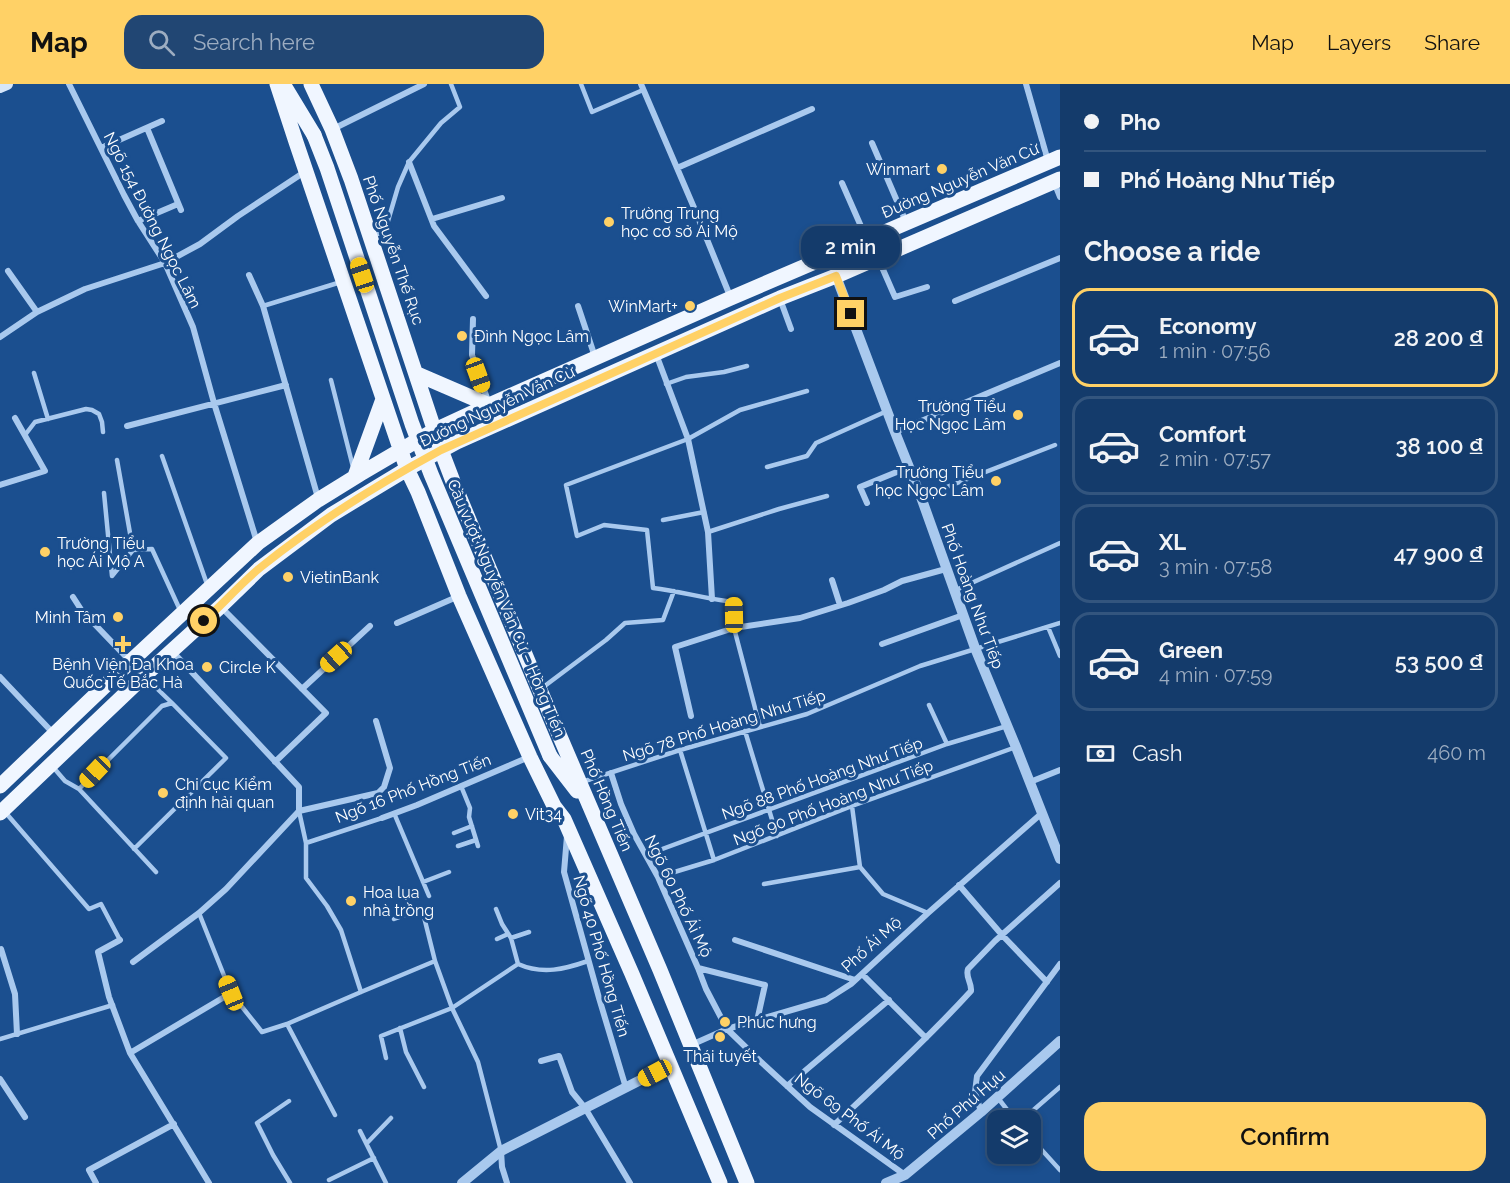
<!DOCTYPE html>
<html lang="en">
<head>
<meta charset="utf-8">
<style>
	:root { --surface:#143b6b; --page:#214673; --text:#f1f3f6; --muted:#9dadc1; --line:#33557e; --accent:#ffd166 }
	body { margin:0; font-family:Raleway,sans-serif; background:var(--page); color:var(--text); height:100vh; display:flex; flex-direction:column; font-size:22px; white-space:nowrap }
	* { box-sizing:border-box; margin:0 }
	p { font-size:20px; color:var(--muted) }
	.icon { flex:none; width:33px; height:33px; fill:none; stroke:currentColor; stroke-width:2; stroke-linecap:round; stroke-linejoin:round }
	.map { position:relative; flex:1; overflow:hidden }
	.sheet { display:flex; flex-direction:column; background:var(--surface); width:450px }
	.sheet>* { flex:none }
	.top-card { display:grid; align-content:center; height:132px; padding:0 24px; background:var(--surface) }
	.buttons { position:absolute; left:987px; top:1026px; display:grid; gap:12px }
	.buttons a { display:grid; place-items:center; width:54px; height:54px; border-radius:12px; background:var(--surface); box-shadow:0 3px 9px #0003,0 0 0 2px var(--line); font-size:30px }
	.end { position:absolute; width:27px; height:27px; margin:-14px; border:8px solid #ffd166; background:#111; box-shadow:0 0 0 3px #111 }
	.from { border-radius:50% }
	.bubble { position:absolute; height:42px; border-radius:18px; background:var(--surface); box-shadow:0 3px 9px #0003,0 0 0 2px var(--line); font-size:20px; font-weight:600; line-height:42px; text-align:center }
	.car { position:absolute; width:18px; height:36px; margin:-18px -9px; border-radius:8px; box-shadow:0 0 4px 2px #0007; background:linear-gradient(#f5c518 24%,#345 0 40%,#f5c518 0 76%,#345 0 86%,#f5c518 0) }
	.top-card b { display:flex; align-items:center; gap:21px; height:57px; font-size:22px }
	.top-card b+b { border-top:2px solid var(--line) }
	.top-card i { width:15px; height:15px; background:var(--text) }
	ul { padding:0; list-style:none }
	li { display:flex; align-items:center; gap:18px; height:99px; margin:0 12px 9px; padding:0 12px; border:3px solid var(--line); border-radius:18px }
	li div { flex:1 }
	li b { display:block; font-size:22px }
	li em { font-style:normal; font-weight:600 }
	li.selected { border-color:var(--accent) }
	li>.icon { width:54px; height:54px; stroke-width:1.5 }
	h2 { padding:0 24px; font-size:27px; line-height:72px }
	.pay { display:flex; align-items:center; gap:15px; height:66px; padding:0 24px; font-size:22px }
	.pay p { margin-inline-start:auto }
	.primary-button { display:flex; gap:12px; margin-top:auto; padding:12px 24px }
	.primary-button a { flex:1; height:69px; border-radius:18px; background:var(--accent); color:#111; font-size:24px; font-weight:600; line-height:69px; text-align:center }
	header { display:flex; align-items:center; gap:36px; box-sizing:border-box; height:84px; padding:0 30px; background:var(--accent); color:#111 }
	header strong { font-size:28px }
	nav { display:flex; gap:33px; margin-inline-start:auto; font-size:21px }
	.search { width:420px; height:54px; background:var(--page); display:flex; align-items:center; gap:15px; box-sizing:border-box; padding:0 21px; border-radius:18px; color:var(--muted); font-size:22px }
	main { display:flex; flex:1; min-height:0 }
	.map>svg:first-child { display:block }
</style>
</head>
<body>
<header>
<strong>Map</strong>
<div class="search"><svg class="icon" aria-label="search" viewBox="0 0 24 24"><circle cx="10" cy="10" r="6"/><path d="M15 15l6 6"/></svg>Search here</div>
<nav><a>Map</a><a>Layers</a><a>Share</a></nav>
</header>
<main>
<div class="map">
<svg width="1060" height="1099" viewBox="0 0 1060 1099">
	<rect width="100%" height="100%" fill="#1b4f8f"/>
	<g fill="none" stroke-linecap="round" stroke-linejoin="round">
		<path stroke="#a9c9ee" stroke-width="4.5" d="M581 0 592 28 643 6
			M373 152 385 147 398 103 409 78 441 39 460 23 451 0
			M263 222 341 198
			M34 289 48 335
			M331 296 353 383
			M666 300 686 293 724 288 747 282
			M25 351 35 338 86 325 92 326 99 330 102 338 103 348
			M162 372 208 503
			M117 376 133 466 152 465 180 526
			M767 383 807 372 816 359 887 327
			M104 409 112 492 133 466
			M921 413 1055 361
			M663 436 704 428
			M708 448 779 425 827 412
			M956 506 1060 459
			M1048 543 1060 572
			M146 594 172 619
			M542 604 606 556 625 539 663 536 674 507
			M929 621 947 660
			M760 643 734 544V518C706 515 680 507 653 504L647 446 604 441 577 452 566 401 688 355 740 326 807 307
			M745 647 777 752
			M680 666 714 776
			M53 683 65 697 79 705 156 788
			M582 698 680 666 807 630 920 582 1060 539
			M461 702 470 724 469 733 478 762
			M79 705 162 622 172 619 226 674 134 765
			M852 722 860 783 883 810 928 829
			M299 727 306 759V794L327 822 341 846 361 908
			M5 728 89 825 101 820 120 856
			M394 729 429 812
			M454 749 472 742
			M306 759 382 734
			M458 762 476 756
			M646 771 947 660 1007 642
			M658 793 714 776 852 722 1016 663
			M423 798 449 788
			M764 800 860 783
			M496 825 502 840 511 854 518 880
			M199 829 231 909 262 948 287 940 335 1031
			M394 835 422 825 435 877 452 924 478 978 501 1067
			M511 854 529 848
			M497 855 508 850
			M518 880C543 891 565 885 588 877
			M287 940 361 908 435 877
			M400 944 406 968 424 1003
			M0 955 113 921
			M386 974 381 952 452 924 518 880
			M998 1014 1015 1036
			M289 1017 257 1039 273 1071 290 1099
			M1022 1036 1060 1003
			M360 1047 386 1099
			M1030 1053 1060 1086
			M367 1059 391 1034
			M329 1096 374 1074"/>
		<path stroke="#a9c9ee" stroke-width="6" d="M69 0 124 111 138 137 165 179 193 243 214 319 257 458
			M641 0 695 126 730 212
			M1026 0 1048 77
			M147 44 181 126
			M333 45 424 0
			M872 59 906 138
			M101 64 162 37
			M409 78 434 142 486 212
			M677 84 812 25
			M1054 98 1060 113
			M842 99 867 156
			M432 135 502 114
			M138 137 178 120
			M878 174 895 213 927 203
			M8 187 37 228
			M249 191 263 222 318 414
			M780 215 791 245
			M955 217 1060 174
			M578 222 595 273
			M473 235 472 271 488 317
			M0 253 37 228 85 205 165 179 200 160 238 132 306 87
			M656 270 688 355 708 448 712 515
			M127 342 286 301
			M895 348 1060 279
			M0 401 45 387 15 334
			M867 419 860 403 909 383
			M832 496 840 521
			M73 513 82 527 130 577
			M221 523 326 629 275 678
			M397 539 459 512
			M882 560 963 531
			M172 567 299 703V727
			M0 593 53 649
			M302 605 370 542
			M691 632 675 563 734 544 800 534 848 519 884 506 902 497 946 485
			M611 689 621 720 634 750 658 793 698 884 706 905 727 945 760 977 810 1023 905 1091
			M1030 698 1060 686
			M382 734 417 721 529 673
			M567 752 564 788 599 914 626 1004
			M959 801 1002 851 1047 898
			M120 856 98 868 109 913 130 969 209 1099
			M735 856 855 896
			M1 865 15 910 17 950
			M133 878 199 829 226 805 299 727 378 709 384 703 390 684 376 637
			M698 884 765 901 757 937
			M862 890 926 954
			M691 961 727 945 826 916 851 900 928 829 1042 729
			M130 969 231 909
			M541 977 559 972 572 1008 585 1024 630 1099
			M0 995 25 1033
			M787 1002 889 916
			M981 1028 975 1008 977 992 1060 880
			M834 1041C881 997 928 954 971 907 972 899 965 893 968 885L995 857 1060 799
			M501 1067 502 1083 507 1099
			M96 1099 89 1086 174 1040"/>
		<path stroke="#a9c9ee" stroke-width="10" d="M836 192 895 348 921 413 975 564 1016 663 1060 775
			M462 1099 501 1067 670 981
			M886 1099 905 1091 981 1028 1060 957"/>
		<path stroke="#d6e6fa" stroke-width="12" d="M0 3 7 0"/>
		<path stroke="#f0f6ff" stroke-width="15" d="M277 0 296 58 407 385 418 408 459 512 530 673 554 722 564 735 632 890 720 1099
			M311 0 332 45 351 95 441 366 454 400 540 606 660 886 747 1099
			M285 3 314 51
			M417 290 489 321
			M355 392 383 315
			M550 672 577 707
			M0 702 130 578 258 459 318 416 360 390 435 346 489 321 731 214 1060 73
			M0 729 144 592 220 523 259 485 331 431 407 385 457 358 780 214 836 192 1060 95"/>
		<path stroke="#f0f6ff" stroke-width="15" d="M314 51 327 84 412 340 431 390 550 672"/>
	</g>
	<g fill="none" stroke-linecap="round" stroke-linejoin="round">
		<path stroke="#ffd166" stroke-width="8" d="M204 537C223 520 241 499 261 483 317 438 378 400 441 366L780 214 836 192 851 230"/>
	</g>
	<g fill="#ffd166" stroke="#1b4f8f" stroke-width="2">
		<circle cx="942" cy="85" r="6"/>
		<circle cx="609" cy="138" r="6"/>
		<circle cx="690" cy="222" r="6"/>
		<circle cx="462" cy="252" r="6"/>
		<circle cx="1018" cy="331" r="6"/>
		<circle cx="996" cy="397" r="6"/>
		<circle cx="45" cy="468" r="6"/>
		<circle cx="288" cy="493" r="6"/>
		<circle cx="118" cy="533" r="6"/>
		<path d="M120 551h6v6h6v6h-6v6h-6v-6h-6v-6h6z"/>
		<circle cx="207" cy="583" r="6"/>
		<circle cx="163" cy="709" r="6"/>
		<circle cx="513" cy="730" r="6"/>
		<circle cx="351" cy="817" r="6"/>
		<circle cx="725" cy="938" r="6"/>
		<circle cx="720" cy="953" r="6"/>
	</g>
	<g text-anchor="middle" stroke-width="6" stroke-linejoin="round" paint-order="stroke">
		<g font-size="16" fill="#fff" stroke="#1b4f8f" text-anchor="start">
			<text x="930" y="91" text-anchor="end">Winmart</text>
			<text x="621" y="135">Trường Trung<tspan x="621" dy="18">học cơ sở Ái Mộ</tspan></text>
			<text x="678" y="228" text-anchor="end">WinMart+</text>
			<text x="474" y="258">Đình Ngọc Lâm</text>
			<text x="1006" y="328" text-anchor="end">Trường Tiểu<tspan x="1006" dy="18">Học Ngọc Lâm</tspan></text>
			<text x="984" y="394" text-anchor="end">Trường Tiểu<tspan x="984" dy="18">học Ngọc Lâm</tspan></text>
			<text x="57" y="465">Trường Tiểu<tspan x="57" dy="18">học Ái Mộ A</tspan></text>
			<text x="300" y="499">VietinBank</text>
			<text x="106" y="539" text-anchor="end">Minh Tâm</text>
			<text x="123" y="586" text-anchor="middle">Bệnh Viện Đa Khoa<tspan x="123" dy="18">Quốc Tế Bắc Hà</tspan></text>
			<text x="219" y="589">Circle K</text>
			<text x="175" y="706">Chi cục Kiểm<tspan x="175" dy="18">định hải quan</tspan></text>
			<text x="525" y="736">Vit34</text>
			<text x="363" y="814">Hoa lụa<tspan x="363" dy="18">nhà trồng</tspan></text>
			<text x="737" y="944">Phúc hưng</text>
			<text x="720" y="978" text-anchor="middle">Thái tuyết</text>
		</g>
		<g font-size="16" fill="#fff" stroke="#1b4f8f">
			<text transform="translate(960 96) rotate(-23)" y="6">Đường Nguyễn Văn Cừ</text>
			<text transform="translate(153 136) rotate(63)" y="6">Ngõ 154 Đường Ngọc Lâm</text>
			<text transform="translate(394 166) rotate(71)" y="6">Phố Nguyễn Thế Rục</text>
			<text transform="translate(497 322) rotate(-25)" y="6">Đường Nguyễn Văn Cừ</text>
			<text transform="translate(973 512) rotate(70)" y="6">Phố Hoàng Như Tiếp</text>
			<text transform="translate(507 524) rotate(67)" y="6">Cầu vượt Nguyễn Văn Cừ – Hồng Tiến</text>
			<text transform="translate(724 641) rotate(-17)" y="6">Ngõ 78 Phố Hoàng Như Tiếp</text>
			<text transform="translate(822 694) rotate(-20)" y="6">Ngõ 88 Phố Hoàng Như Tiếp</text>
			<text transform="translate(413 704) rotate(-21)" y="6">Ngõ 16 Phố Hồng Tiến</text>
			<text transform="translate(607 716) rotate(67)" y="6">Phố Hồng Tiến</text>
			<text transform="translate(833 718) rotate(-21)" y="6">Ngõ 90 Phố Hoàng Như Tiếp</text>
			<text transform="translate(679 812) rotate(64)" y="6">Ngõ 60 Phố Ái Mộ</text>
			<text transform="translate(871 860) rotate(-42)" y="6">Phố Ái Mộ</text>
			<text transform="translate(602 872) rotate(74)" y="6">Ngõ 40 Phố Hồng Tiến</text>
			<text transform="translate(966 1020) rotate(-41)" y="6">Phố Phú Hựu</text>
			<text transform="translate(850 1032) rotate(37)" y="6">Ngõ 69 Phố Ái Mộ</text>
		</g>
	</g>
</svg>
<div class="buttons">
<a><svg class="icon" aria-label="layers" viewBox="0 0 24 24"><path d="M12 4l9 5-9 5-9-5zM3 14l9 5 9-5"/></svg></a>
</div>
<i class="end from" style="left:204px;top:537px"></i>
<i class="end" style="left:851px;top:230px"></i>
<div class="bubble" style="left:801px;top:142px;width:99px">2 min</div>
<i class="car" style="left:362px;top:191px;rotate:342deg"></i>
<i class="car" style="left:478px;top:291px;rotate:160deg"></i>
<i class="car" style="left:734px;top:531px;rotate:359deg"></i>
<i class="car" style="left:336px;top:573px;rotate:228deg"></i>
<i class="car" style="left:95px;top:688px;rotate:224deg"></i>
<i class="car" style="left:231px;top:909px;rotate:338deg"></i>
<i class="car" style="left:655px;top:989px;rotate:242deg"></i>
</div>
<section class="sheet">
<div class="top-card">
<b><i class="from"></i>Pho</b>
<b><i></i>Phố Hoàng Như Tiếp</b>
</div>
<h2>Choose a ride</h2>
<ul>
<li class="selected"><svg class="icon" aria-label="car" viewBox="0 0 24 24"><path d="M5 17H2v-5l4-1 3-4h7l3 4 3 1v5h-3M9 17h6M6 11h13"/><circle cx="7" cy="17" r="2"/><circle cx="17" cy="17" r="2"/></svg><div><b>Economy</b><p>1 min · 07:56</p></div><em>28 200 ₫</em></li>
<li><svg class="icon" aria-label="car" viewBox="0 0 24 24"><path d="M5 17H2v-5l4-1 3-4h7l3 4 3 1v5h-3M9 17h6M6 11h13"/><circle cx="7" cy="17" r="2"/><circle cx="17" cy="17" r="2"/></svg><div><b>Comfort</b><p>2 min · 07:57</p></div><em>38 100 ₫</em></li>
<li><svg class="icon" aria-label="car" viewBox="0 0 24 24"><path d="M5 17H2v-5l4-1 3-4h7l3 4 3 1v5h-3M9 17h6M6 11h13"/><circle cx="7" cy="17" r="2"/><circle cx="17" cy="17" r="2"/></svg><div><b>XL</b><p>3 min · 07:58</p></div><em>47 900 ₫</em></li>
<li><svg class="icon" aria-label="car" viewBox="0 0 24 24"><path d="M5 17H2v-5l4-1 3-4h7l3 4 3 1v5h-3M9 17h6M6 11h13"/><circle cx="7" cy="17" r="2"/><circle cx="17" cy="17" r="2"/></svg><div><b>Green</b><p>4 min · 07:59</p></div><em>53 500 ₫</em></li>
</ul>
<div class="pay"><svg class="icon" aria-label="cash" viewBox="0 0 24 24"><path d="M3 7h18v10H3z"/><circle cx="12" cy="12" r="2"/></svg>Cash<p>460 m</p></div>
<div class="primary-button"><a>Confirm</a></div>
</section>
</main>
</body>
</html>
